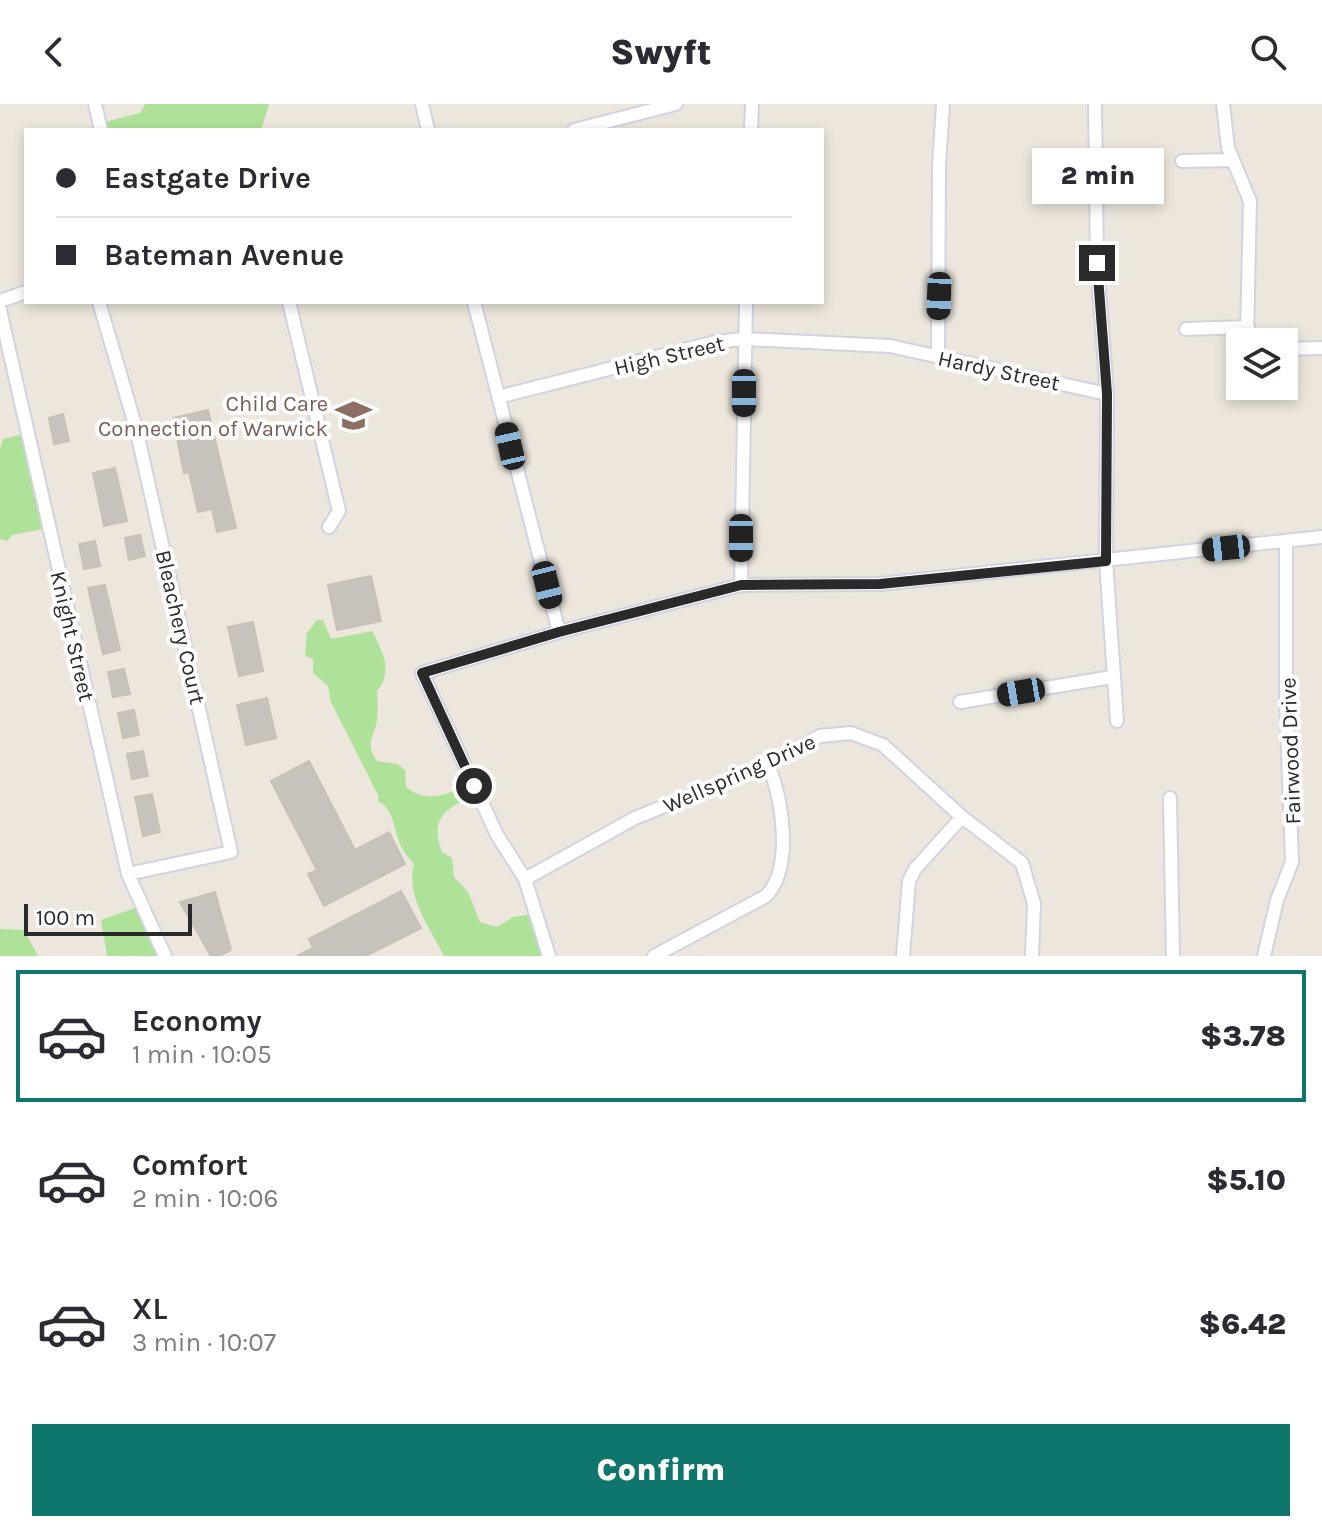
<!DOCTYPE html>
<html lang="en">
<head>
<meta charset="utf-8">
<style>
	:root { --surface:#fff; --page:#f7f7f7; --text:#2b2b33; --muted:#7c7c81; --line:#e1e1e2; --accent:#0f766e }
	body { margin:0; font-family:Karla,sans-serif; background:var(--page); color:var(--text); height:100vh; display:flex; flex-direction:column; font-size:30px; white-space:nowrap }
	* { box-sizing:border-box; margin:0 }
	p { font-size:26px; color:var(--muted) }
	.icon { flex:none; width:44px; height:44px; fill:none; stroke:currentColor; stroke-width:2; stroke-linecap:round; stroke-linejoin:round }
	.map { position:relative; height:852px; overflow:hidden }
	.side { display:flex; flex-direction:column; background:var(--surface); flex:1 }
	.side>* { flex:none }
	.guide { position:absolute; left:24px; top:24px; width:800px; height:176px; border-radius:0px; box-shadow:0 4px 12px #0003; display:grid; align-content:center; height:176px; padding:0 32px; background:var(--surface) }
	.controls { position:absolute; left:1226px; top:224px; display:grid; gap:16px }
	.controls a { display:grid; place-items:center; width:72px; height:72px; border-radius:0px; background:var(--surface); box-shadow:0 4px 12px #0003; font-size:40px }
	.scale { position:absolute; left:24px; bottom:20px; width:168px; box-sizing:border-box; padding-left:8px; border:4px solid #2a2a2a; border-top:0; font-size:22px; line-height:28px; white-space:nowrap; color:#2a2a2a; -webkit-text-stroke:6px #fff; paint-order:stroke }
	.end { position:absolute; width:36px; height:36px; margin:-18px; border:10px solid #2a2a2a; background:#fff; box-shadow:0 0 0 4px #fff }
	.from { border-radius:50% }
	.bubble { position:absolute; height:56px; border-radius:0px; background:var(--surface); box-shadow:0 4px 12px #0003; font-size:26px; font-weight:800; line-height:56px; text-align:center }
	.car { position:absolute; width:24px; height:48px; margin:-24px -12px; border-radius:10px; box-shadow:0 0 6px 2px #0007; background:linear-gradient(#222 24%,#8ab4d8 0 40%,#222 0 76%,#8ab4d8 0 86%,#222 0) }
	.guide b { display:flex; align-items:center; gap:28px; height:76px; font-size:30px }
	.guide b+b { border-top:2px solid var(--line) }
	.guide i { width:20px; height:20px; background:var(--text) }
	ul { padding:14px 0 0; list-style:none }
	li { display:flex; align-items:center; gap:24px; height:132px; margin:0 16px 12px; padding:0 16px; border:4px solid transparent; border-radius:0px }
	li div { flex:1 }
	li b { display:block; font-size:30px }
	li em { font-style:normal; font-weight:800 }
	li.selected { border-color:var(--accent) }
	li>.icon { width:72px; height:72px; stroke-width:1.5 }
	.action { display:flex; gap:16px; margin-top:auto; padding:16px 32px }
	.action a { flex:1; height:92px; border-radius:0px; background:var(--accent); color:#fff; font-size:32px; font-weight:800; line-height:92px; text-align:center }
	header { display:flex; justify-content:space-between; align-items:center; height:104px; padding:0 32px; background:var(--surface); font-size:36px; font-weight:800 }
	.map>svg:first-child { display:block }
</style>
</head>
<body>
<header><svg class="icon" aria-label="back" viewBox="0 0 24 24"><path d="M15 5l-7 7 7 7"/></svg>Swyft<svg class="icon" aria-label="search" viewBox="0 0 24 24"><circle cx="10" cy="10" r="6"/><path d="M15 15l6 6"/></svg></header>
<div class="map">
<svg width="1322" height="852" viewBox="0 0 1322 852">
	<rect width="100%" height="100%" fill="#ece6dc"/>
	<path fill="#aee298" d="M145 0H269L261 26H101V19L140 9Z
		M28 329 48 424 12 431 7 437 0 435V345L3 335Z
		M317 516H323L331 535 372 527C382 547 394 567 377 587 377 597 379 611 376 621 372 635 366 642 377 657L397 660 405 666 406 683C428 701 448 689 472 680L476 691C449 703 428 712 442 748L452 754 454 773 468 788 480 818 497 823 513 813 534 810 549 852H444C431 825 405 793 414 760 410 755 405 750 402 744 394 730 395 705 378 697V691L331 598 328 582 313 569V555L305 552 307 529Z
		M141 802 166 852H107L101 816Z
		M0 825 24 826 38 852H0Z"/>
	<path fill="#c7c2bb" stroke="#c7c2b5" stroke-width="2" d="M208 306 236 424 217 428 212 405 198 408 189 368 184 369 173 314Z
		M63 310 69 337 54 340 49 314Z
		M115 364 127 417 104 422 93 369Z
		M140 431 145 452 129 456 125 434Z
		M95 437 100 462 84 465 79 440Z
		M371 472 381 517 337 526 328 481Z
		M105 481 120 546 103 550 88 484Z
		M253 518 263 567 239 572 228 523Z
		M124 565 130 590 113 593 108 568Z
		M267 594 276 634 246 641 237 601Z
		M134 606 139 631 123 634 118 609Z
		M143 647 148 672 132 675 127 650Z
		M309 657 355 746 389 728 405 760 324 802 308 770 317 766 271 677Z
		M152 690 160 728 143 732 135 693Z
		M401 787 421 824 366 852H297L313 844 309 835Z
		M215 788 231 846 219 852H211L180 798Z"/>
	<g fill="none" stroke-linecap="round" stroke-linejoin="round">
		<defs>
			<path id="minor" d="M95 0 101 26
				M422 0 428 26
				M1095 0 1097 159 1107 290 1106 457 1117 617
				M1223 0 1228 44 1250 97 1247 232 1253 238
				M574 26 676 0
				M751 26 752 0
				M1182 57 1233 56
				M0 197 26 188
				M99 198 136 324 231 748 128 770
				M289 198 339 407 329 423
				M474 198 559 528
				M0 206 128 770 165 852
				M1186 225 1248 223
				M1284 245 1322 244
				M938 252 939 62 943 0
				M498 293 715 238 744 235 890 242 1107 290
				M741 481 746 198
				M960 598 1112 573
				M1170 694 1173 852
				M525 775 635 714 768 660 820 632 851 629 883 641 962 713 1022 759 1034 800 1032 852
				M549 852 525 775 497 731 422 569 559 528 741 481 880 480 1322 433
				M654 852 766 792C794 763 782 694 768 660
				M903 852 909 777 915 765 962 713
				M1264 852 1277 796 1292 758 1286 595V437"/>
		</defs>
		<use href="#minor" stroke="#d1d3e3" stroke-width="16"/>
		<use href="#minor" stroke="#fff" stroke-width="12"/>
	</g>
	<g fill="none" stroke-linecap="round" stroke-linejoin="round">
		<path stroke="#2a2a2a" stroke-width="10" d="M474 682 422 569 559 528 741 481 880 480 1106 457 1107 290 1097 159"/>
	</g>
	<defs>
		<symbol id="school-bare" viewBox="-9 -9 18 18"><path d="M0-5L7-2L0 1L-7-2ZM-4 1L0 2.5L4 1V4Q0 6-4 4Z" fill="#8d6e63" stroke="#fff" stroke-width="2.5" paint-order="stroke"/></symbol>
	</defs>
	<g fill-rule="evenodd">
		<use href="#school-bare" x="328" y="286" width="51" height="51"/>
	</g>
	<g text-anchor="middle" stroke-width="8" stroke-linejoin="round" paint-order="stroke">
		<g font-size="22" fill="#2a2a2a" stroke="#fff">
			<text transform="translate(669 251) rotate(-13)" y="8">High Street</text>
			<text transform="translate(999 266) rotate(12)" y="8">Hardy Street</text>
			<text transform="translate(181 523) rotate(77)" y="8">Bleachery Court</text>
			<text transform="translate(73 532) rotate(77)" y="8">Knight Street</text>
			<text transform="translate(1290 647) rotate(-92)" y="8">Fairwood Drive</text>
			<text transform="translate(739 669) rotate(-24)" y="8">Wellspring Drive</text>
		</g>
		<g font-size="22" fill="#785e54" stroke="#fff" text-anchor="end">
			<text x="328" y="307">Child Care<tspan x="328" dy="25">Connection of Warwick</tspan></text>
		</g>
	</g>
</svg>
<div class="controls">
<a><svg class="icon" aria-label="layers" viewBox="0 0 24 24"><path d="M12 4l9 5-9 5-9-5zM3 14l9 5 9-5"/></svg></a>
</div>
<div class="scale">100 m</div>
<i class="end from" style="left:474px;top:682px"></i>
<i class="end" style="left:1097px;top:159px"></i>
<div class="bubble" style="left:1032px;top:44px;width:132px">2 min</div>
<i class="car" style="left:939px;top:192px;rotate:182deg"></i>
<i class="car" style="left:744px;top:289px;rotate:180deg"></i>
<i class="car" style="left:510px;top:342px;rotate:347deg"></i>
<i class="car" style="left:741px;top:434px;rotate:180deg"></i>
<i class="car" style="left:1226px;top:444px;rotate:264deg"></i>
<i class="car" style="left:547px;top:481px;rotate:166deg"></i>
<i class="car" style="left:1021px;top:588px;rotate:260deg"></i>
<div class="guide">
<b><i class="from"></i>Eastgate Drive</b>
<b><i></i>Bateman Avenue</b>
</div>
</div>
<section class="side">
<ul>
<li class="selected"><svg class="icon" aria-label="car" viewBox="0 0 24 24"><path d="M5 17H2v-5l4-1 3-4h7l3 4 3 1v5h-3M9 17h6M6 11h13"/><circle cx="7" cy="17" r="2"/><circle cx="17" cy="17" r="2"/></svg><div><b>Economy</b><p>1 min · 10:05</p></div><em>$3.78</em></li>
<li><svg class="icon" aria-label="car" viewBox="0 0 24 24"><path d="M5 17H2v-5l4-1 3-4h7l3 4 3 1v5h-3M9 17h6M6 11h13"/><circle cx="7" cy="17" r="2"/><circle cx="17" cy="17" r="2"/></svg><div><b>Comfort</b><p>2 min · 10:06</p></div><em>$5.10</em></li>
<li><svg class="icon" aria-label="car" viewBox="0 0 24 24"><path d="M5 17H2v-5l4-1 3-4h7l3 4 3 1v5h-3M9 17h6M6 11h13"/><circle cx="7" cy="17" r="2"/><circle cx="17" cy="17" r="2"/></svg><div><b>XL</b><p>3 min · 10:07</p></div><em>$6.42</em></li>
</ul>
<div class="action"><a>Confirm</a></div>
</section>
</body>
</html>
